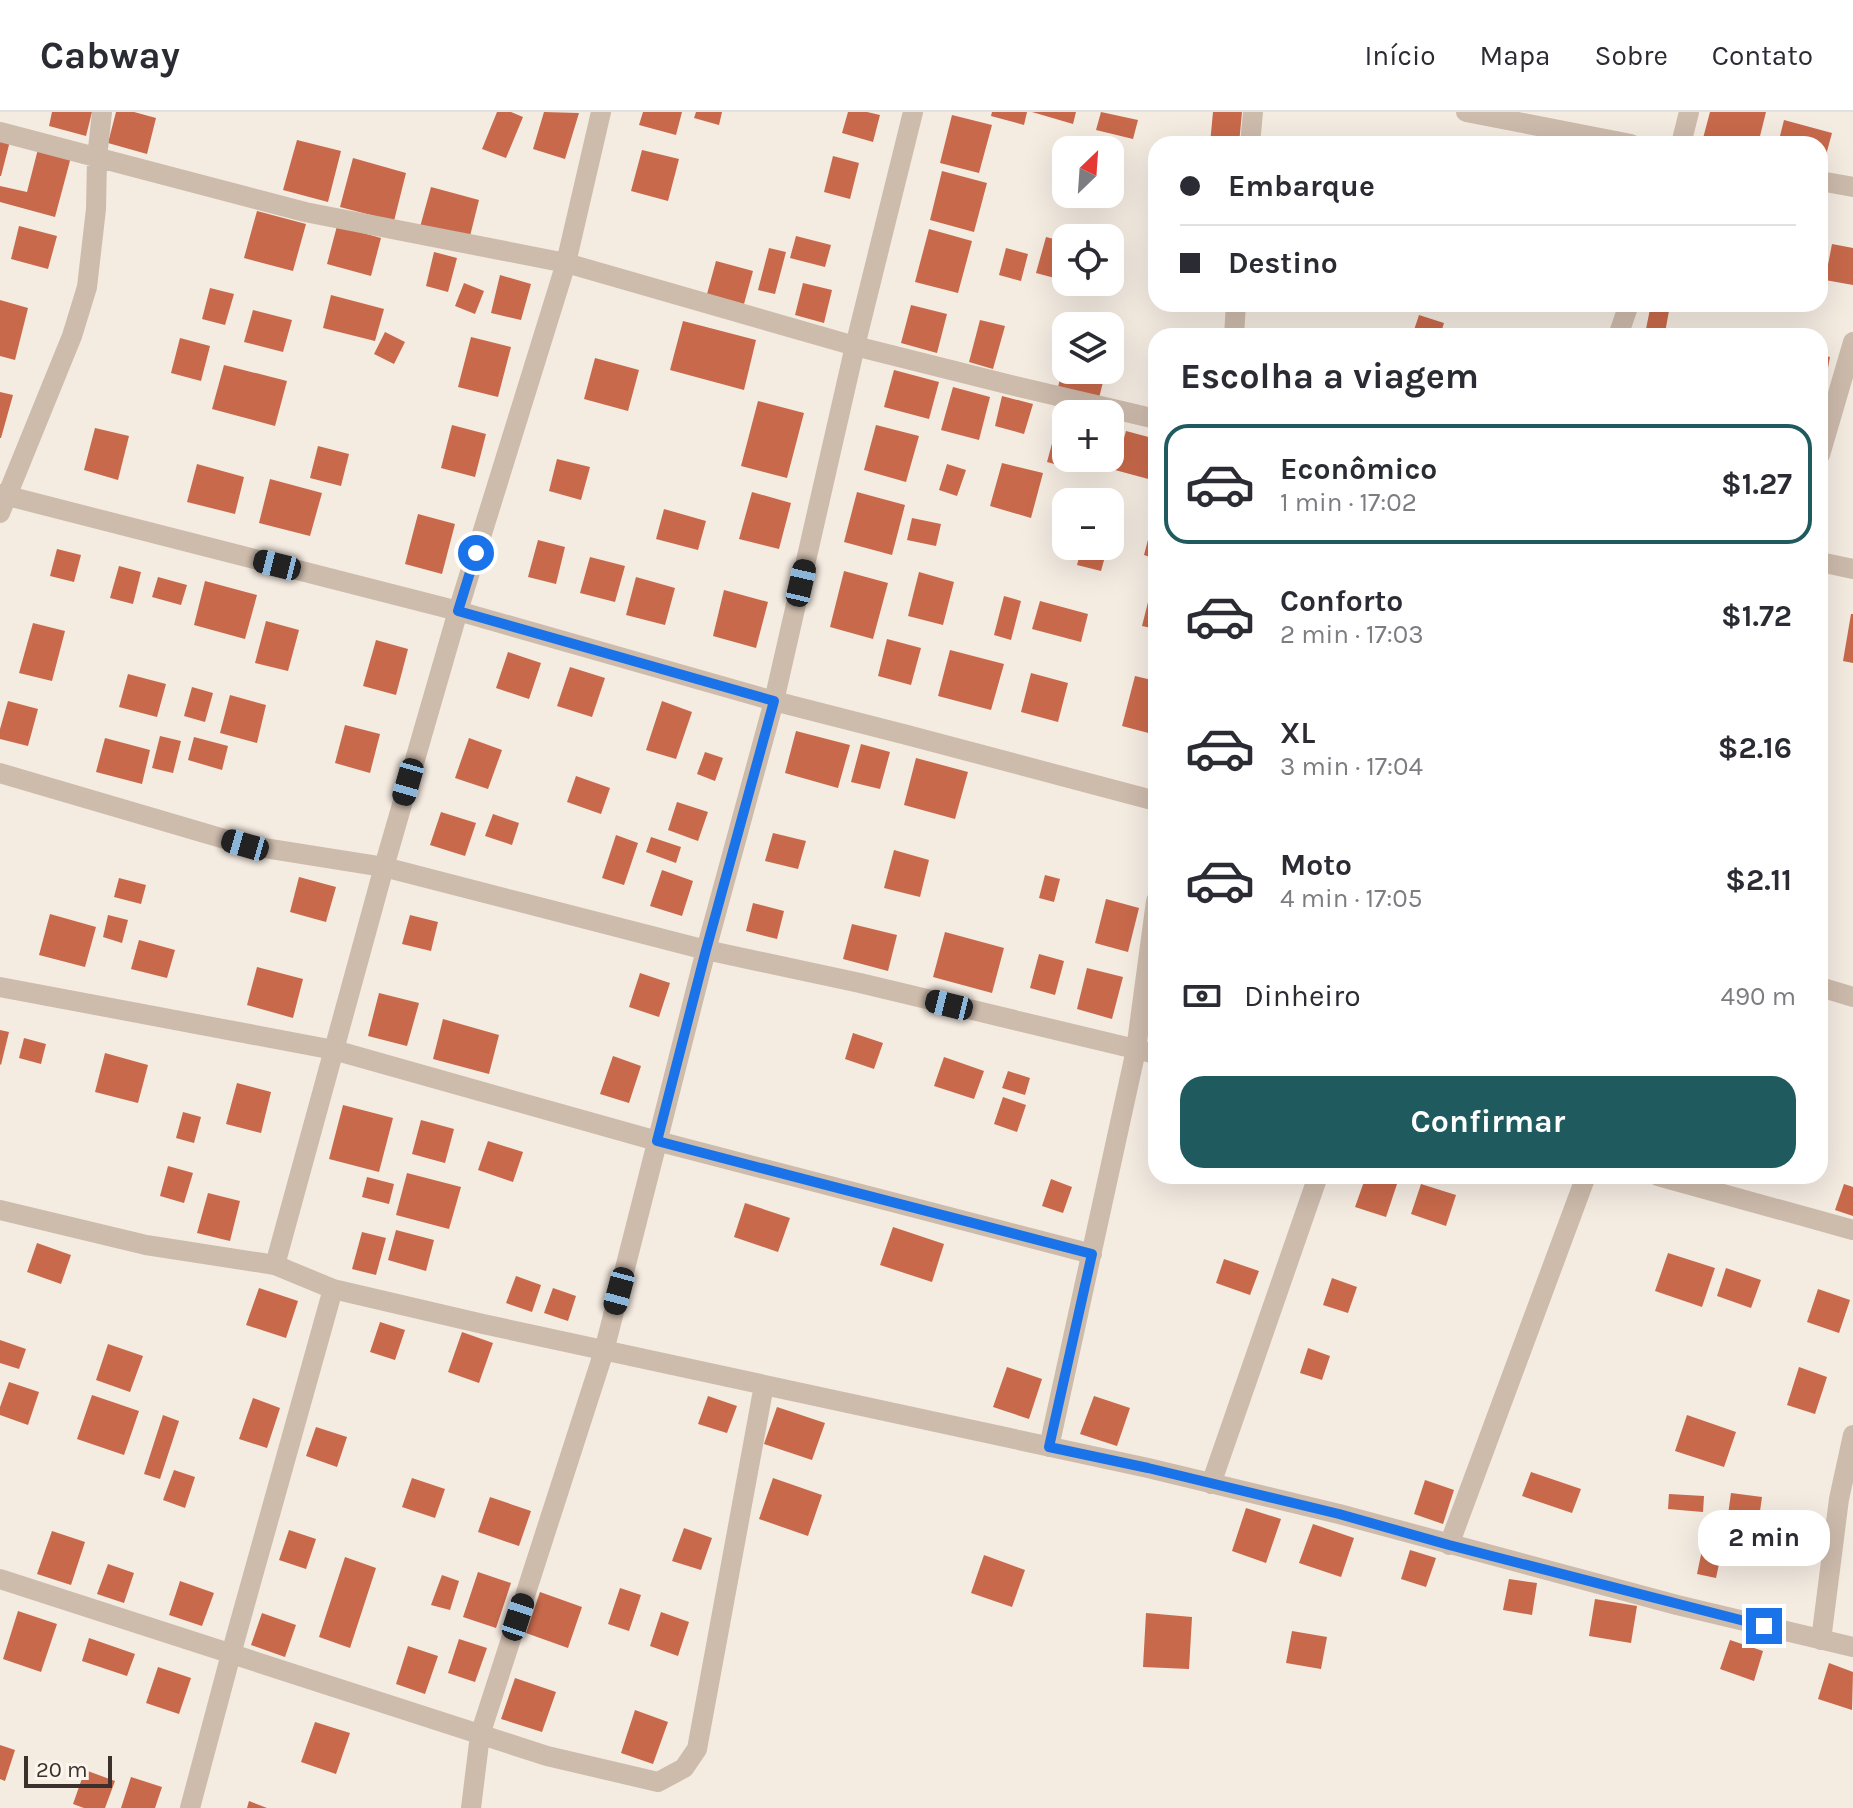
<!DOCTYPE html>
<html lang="pt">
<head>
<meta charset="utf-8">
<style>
	:root { --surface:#fff; --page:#f7f7f7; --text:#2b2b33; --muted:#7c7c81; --line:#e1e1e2; --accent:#1f5a5e }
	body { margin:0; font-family:Karla,sans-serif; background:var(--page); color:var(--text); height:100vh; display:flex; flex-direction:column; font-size:30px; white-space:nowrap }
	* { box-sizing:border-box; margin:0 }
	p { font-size:26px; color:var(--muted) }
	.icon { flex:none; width:44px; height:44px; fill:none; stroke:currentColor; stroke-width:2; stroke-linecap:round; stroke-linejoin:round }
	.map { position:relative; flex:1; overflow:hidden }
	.panel { position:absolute; left:1148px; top:216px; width:680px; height:856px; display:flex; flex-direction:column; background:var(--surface); border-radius:24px; box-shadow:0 8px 32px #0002 }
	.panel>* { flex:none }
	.hud { position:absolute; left:1148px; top:24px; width:680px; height:176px; border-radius:24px; box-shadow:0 8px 32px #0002; display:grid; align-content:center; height:176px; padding:0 32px; background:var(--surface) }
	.needle { width:52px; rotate:25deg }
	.fabs { position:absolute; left:1052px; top:24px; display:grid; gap:16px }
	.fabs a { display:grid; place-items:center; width:72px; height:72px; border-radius:16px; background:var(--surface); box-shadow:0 8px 32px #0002; font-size:40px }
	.scale { position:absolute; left:24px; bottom:20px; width:88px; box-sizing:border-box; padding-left:8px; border:4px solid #3b302b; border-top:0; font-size:22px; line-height:28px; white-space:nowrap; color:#3b302b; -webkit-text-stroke:6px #fbf5ee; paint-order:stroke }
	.end { position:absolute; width:36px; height:36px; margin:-18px; border:10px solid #1a73e8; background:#fff; box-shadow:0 0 0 4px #fff }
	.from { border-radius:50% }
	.bubble { position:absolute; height:56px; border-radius:24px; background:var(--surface); box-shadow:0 8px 32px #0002; font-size:26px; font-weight:700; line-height:56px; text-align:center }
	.car { position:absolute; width:24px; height:48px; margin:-24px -12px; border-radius:10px; box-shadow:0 0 6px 2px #0007; background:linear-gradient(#222 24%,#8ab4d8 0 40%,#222 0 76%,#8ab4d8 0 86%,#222 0) }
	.hud b { display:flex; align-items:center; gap:28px; height:76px; font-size:30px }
	.hud b+b { border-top:2px solid var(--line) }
	.hud i { width:20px; height:20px; background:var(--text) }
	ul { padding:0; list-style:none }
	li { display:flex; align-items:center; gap:24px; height:120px; margin:0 16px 12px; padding:0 16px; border:4px solid transparent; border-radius:24px }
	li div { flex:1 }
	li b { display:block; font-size:30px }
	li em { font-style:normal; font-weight:700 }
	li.current { border-color:var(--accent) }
	li>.icon { width:72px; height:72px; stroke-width:1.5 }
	h2 { padding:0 32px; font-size:36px; line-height:96px }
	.pay { display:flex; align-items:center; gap:20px; height:88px; padding:0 32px; font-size:30px }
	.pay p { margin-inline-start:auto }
	.action { display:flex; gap:16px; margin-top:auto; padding:16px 32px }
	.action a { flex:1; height:92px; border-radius:24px; background:var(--accent); color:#fff; font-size:32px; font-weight:700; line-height:92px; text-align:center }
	header { display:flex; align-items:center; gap:48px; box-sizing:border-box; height:112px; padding:0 40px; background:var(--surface); border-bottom:2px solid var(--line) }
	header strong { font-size:38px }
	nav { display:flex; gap:44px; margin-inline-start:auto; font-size:28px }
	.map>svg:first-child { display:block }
</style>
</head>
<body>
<header>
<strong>Cabway</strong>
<nav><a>Início</a><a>Mapa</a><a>Sobre</a><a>Contato</a></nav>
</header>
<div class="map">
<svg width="1853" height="1696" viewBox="0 0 1853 1696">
	<rect width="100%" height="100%" fill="#f4ebe1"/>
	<path fill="#c8694b" d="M52 0H92L86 24 49 14Z
		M116 0H134L156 6 147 42 108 31Z
		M497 0H511L523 5 506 46 482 37Z
		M544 0 579 1 565 47 533 37Z
		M643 0H682L676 23 639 13Z
		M696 0H722L719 13 694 6Z
		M848 0H867L880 3 873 30 842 21Z
		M992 0H1027L1024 13 991 4Z
		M1032 0H1076L1073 12Z
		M1101 0 1138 8 1133 27 1096 18Z
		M1213 0H1242L1239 32H1210Z
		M1710 0H1766L1758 32H1709L1702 30Z
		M952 3 992 13 979 61 940 51Z
		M1784 8 1832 21 1823 54 1820 53V32H1778Z
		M0 26 10 29 1 64H0Z
		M297 28 341 39 328 90 283 78Z
		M38 37 71 45 55 105 0 90V74L27 80Z
		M642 38 679 47 668 89 631 79Z
		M833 44 859 51 850 87 824 80Z
		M353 46 406 61 394 109 340 95Z
		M942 59 987 71 974 120 930 108Z
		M431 75 479 88 469 128 420 115Z
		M257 99 306 112 293 159 244 146Z
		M19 114 57 124 48 157 11 147Z
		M337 114 381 126 371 164 327 152Z
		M929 117 972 129 958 181 915 170Z
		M796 124 831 133 825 155 790 146Z
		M1046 125 1066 130V169L1036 161Z
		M1832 132 1853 136V173L1825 168Z
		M769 136 786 140 775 182 758 178Z
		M1006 136 1028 142 1021 169 999 163Z
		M434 140 457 146 448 180 426 174Z
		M716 149 753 159 744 192 707 182Z
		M500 163 531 172 521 208 491 201Z
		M464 171 484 179 475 202 455 194Z
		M803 171 832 178 824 211 795 203Z
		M210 176 234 182 225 213 202 207Z
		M331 183 384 197 375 229 323 216Z
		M0 188 28 196 15 248 0 244Z
		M1542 192H1578L1576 200 1542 194Z
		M1651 192 1670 193 1665 221 1646 217Z
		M911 193 947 202 937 241 901 231Z
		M253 198 292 208 283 240 244 230Z
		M1419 203 1444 211 1440 224H1412Z
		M980 208 1005 214 993 257 969 250Z
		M683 209 756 228 744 278 670 258Z
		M385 220 405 230 394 252 374 242Z
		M471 225 511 235 498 285 458 275Z
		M180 226 210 234 201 269 171 261Z
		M1820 243 1830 245 1825 272 1820 271Z
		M595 246 639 258 628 299 584 287Z
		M1065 248 1066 258H1106L1099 286 1058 275Z
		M224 253 287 269 275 314 212 297Z
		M894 258 939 270 929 307 884 295Z
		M953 275 990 285 979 328 941 318Z
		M0 280 13 283 1 326H0Z
		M1002 284 1033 292 1024 322 995 314Z
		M758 289 804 301 787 366 741 354Z
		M452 313 486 322 475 365 441 356Z
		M876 313 919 324 906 370 864 358Z
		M1057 313 1066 315V346H1079L1076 358 1047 350Z
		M95 316 129 324 118 368 84 358Z
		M1126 319 1156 327V352L1152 368 1115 358Z
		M318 334 349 342 341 374 310 366Z
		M557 347 590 355 581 388 549 379Z
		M1002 351 1043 361 1031 406 990 394Z
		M197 352 244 365 235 402 187 390Z
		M947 352 966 358 957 384 939 378Z
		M270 367 322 381 310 424 259 411Z
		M752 380 791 391 779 437 739 427Z
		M857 380 905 393 892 443 844 430Z
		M664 397 706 409 698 438 656 427Z
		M1155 401 1156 402V447L1144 443Z
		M418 402 455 412 442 462 405 452Z
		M912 406 941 412 936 434 907 428Z
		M538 428 565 435 556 472 528 465Z
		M1082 434H1108L1101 459 1077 453Z
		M57 437 81 443 74 470 50 464Z
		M590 445 625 454 615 490 580 481Z
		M119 454 141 460 133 492 110 486Z
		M844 459 888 471 873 527 830 515Z
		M919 460 954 470 943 513 908 504Z
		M158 465 187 473 181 493 152 485Z
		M636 465 675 476 665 513 626 503Z
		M205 469 257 483 245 527 194 513Z
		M724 478 768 490 756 536 713 524Z
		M1150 482 1156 484V517L1142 514Z
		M1004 484 1021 489 1011 528 994 523Z
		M1040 489 1088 502 1081 530 1032 517Z
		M1851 502H1853V551L1843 549Z
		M266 509 299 518 288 559 255 551Z
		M33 511 65 519 52 569 19 561Z
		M887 527 921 536 911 573 878 564Z
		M376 528 408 537 396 583 363 574Z
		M950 538 1004 552 991 598 938 584Z
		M508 540 541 551 529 587 496 576Z
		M570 555 605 566 592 605 557 594Z
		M1031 561 1068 571 1058 610 1021 600Z
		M128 562 166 572 157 605 119 595Z
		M1135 564 1156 569V623L1122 614Z
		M192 575 213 581 205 610 184 604Z
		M230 583 266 593 257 631 220 621Z
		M8 589 38 597 28 634 0 627V617Z
		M662 589 692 600 676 647 646 638Z
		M345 613 380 622 370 661 335 651Z
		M796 619 850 633 838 676 785 661Z
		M160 624 181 629 173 661 152 656Z
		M194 625 228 634 222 658 188 648Z
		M105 626 150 638 142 672 96 660Z
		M469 626 502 638 488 677 455 666Z
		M861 632 890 640 880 677 851 670Z
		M705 640 723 646 715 669 697 662Z
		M916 646 968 660 955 707 904 693Z
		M576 664 610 676 601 702 567 690Z
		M677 690 708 700 698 729 668 718Z
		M441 700 476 711 465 744 430 733Z
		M493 702 519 711 512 733 485 724Z
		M773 721 806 729 798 757 765 749Z
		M616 723 638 731 624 773 602 766Z
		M651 725 681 735 676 751 646 740Z
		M894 738 929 748 920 785 884 776Z
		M662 758 693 769 682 804 650 794Z
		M1045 763 1060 767 1054 790 1039 786Z
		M299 765 336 775 326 810 290 800Z
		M119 766 146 773 141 792 114 785Z
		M1106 787 1139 796 1128 840 1095 831Z
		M753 791 784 799 777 827 746 819Z
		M50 802 96 815 85 855 39 843Z
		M108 803 128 808 122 831 103 825Z
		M410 803 438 810 431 839 402 832Z
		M852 812 897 823 888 859 843 847Z
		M945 820 1004 836 992 881 933 865Z
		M139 828 175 838 167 866 131 857Z
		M1039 842 1064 849 1055 883 1030 876Z
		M257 855 303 867 293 906 247 893Z
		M1087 856 1123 865 1112 907 1077 897Z
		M640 861 670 871 659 905 629 895Z
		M379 881 419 891 407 934 368 924Z
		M443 907 499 923 489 962 433 947Z
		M0 918 9 920 1 953 0 952Z
		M853 921 883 931 874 957 845 947Z
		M24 926 46 932 41 952 19 946Z
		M105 941 148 953 138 991 95 980Z
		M613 944 641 954 629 991 600 982Z
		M944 945 984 959 974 987 934 974Z
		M1008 959 1030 966 1025 983 1002 976Z
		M237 971 271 980 261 1021 226 1012Z
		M1003 985 1026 993 1017 1020 994 1012Z
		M343 993 393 1006 379 1060 329 1047Z
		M183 1000 201 1005 194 1031 176 1026Z
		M421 1008 454 1017 445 1051 412 1042Z
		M488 1029 523 1040 513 1070 478 1058Z
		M168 1054 193 1061 184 1091 160 1084Z
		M407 1061 461 1075 449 1117 396 1103Z
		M1366 1064H1382L1398 1069 1386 1105 1355 1095Z
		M367 1065 394 1072 389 1092 362 1085Z
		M1051 1067 1072 1075 1063 1101 1042 1094Z
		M1421 1072 1456 1083 1446 1114 1411 1102Z
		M1844 1072 1853 1075V1104L1835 1098Z
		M208 1081 240 1089 230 1129 197 1121Z
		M745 1091 790 1106 778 1140 734 1125Z
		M893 1115 944 1132 932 1170 880 1153Z
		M396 1118 434 1128 426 1159 388 1148Z
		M362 1120 386 1126 376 1163 352 1157Z
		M37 1131 71 1143 61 1172 27 1160Z
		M1668 1141 1715 1156 1702 1195 1655 1179Z
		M1224 1147 1259 1159 1250 1183 1216 1171Z
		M1726 1156 1761 1168 1751 1196 1717 1184Z
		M516 1164 541 1173 532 1200 506 1191Z
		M1332 1166 1357 1175 1348 1201 1323 1193Z
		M259 1176 298 1189 286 1226 246 1213Z
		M553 1176 576 1184 568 1209 544 1201Z
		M1818 1177 1850 1188 1839 1221 1807 1210Z
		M380 1210 405 1218 395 1248 370 1240Z
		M462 1220 493 1231 479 1271 448 1260Z
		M0 1228 26 1237 19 1257 0 1251Z
		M108 1232 143 1244 130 1280 96 1268Z
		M1308 1236 1330 1244 1322 1268 1300 1261Z
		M1007 1255 1042 1267 1029 1307 993 1295Z
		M1799 1255 1827 1265 1815 1302 1787 1293Z
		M9 1270 39 1280 28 1313 0 1303V1295Z
		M92 1283 139 1299 124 1343 77 1327Z
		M708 1284 737 1294 727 1321 698 1312Z
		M1094 1284 1130 1296 1117 1334 1080 1322Z
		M253 1286 280 1296 267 1336 239 1327Z
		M777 1295 825 1311 812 1348 764 1332Z
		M163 1303 179 1309 160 1367 144 1362Z
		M1687 1303 1736 1320 1724 1355 1675 1339Z
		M316 1315 347 1325 337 1355 306 1344Z
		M174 1358 195 1365 185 1396 163 1388Z
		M1531 1360 1581 1377 1572 1401 1522 1384Z
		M412 1366 445 1377 435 1406 402 1395Z
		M773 1366 822 1383 808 1424 759 1407Z
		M1425 1368 1454 1378 1443 1412 1414 1402Z
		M1731 1381 1762 1385 1759 1406 1728 1403Z
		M1669 1382 1704 1384 1703 1400 1668 1397Z
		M490 1385 531 1399 519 1434 478 1420Z
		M1246 1396 1281 1407 1266 1451 1232 1439Z
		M1313 1412 1354 1426 1341 1465 1299 1451Z
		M684 1416 712 1426 701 1458 672 1449Z
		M289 1418 316 1427 306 1457 279 1448Z
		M52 1419 85 1430 71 1473 37 1462Z
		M1705 1424 1724 1429 1716 1466 1697 1462Z
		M1410 1438 1436 1446 1426 1475 1401 1467Z
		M984 1443 1025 1458 1012 1495 971 1481Z
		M345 1445 376 1456 350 1536 319 1525Z
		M108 1452 134 1461 124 1491 97 1482Z
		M478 1460 511 1471 496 1516 463 1505Z
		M442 1463 459 1469 450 1498 431 1493Z
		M1509 1467 1537 1471 1532 1503 1503 1498Z
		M180 1469 214 1481 202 1514 169 1503Z
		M620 1476 641 1483 629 1519 608 1512Z
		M540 1480 582 1495 568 1536 526 1521Z
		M1595 1487 1637 1494 1631 1531 1589 1524Z
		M18 1499 57 1512 41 1560 3 1547Z
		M661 1500 689 1510 678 1544 650 1534Z
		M262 1501 296 1513 285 1545 251 1533Z
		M1146 1501 1192 1505 1189 1557 1143 1555Z
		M1292 1519 1327 1525 1321 1557 1286 1551Z
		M89 1526 135 1542 127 1564 82 1549Z
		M459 1527 487 1536 475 1570 448 1561Z
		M1730 1528 1763 1539 1754 1569 1720 1557Z
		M408 1534 438 1544 425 1582 396 1572Z
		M1829 1551 1853 1560 1852 1598 1818 1587Z
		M158 1555 191 1566 179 1602 146 1591Z
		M515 1566 556 1580 542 1620 501 1607Z
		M635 1598 668 1610 653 1652 621 1641Z
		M315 1610 350 1621 336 1662 301 1650Z
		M0 1633 15 1638 5 1669 0 1667Z
		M85 1658 115 1669 105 1696H84L73 1692Z
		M131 1665 162 1675 155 1696H121Z
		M249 1689 267 1696H247Z"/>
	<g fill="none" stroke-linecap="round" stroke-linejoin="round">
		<path stroke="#cdbbac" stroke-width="20" d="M1466 0 1631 32
			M0 20 305 100 566 151 855 234 1019 275 1156 307
			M1250 32 1253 0
			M1681 32 1689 0
			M1820 69 1853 75
			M1234 224 1236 192
			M1618 224 1629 192
			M1820 343 1853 230
			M0 382 458 499 774 589 907 623 1156 689
			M0 401 72 224 87 175 96 97 97 46 102 0
			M1820 450 1853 457
			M0 661 245 733 384 755 706 838 860 871 1156 942
			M0 875 334 938 657 1029 1092 1142
			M1820 875 1853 885
			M1658 1064 1853 1118
			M0 1098 146 1133 275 1153 333 1177 483 1212 1148 1356 1339 1402 1677 1493 1853 1535
			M275 1153 384 755 458 499 566 151 601 0
			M1049 1335 1136 938 1156 789
			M1211 1372 1318 1064
			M1449 1433 1586 1064
			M0 1467 547 1644 658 1670 684 1656 697 1637 764 1273
			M1821 1528 1839 1387 1853 1323
			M190 1696 231 1542 333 1177
			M471 1696 480 1623 604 1239 706 838 774 589 855 234 913 0"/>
	</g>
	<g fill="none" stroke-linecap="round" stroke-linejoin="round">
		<path stroke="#1a73e8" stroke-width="10" d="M476 441 458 499 774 589 706 838 657 1029 1092 1142 1049 1335 1148 1356 1339 1402 1449 1433 1764 1514"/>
	</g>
</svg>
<div class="fabs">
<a><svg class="needle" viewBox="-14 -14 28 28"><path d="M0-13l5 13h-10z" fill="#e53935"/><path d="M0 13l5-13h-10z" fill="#7c7c81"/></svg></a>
<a><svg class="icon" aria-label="locate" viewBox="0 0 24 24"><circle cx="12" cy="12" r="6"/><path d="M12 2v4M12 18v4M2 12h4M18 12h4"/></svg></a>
<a><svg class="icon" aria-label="layers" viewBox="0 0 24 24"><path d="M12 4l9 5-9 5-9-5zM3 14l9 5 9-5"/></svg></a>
<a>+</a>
<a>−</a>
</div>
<div class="scale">20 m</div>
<i class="end from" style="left:476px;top:441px"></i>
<i class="end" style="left:1764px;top:1514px"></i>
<div class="bubble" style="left:1698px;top:1398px;width:132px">2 min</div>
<i class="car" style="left:277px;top:453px;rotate:284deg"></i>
<i class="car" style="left:801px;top:471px;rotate:13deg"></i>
<i class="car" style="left:408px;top:670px;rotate:196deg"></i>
<i class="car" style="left:245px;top:733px;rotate:286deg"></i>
<i class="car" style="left:949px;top:893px;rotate:284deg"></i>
<i class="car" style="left:619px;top:1179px;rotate:195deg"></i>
<i class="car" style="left:518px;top:1505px;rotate:18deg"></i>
<div class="hud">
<b><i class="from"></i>Embarque</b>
<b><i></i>Destino</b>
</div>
<section class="panel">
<h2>Escolha a viagem</h2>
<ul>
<li class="current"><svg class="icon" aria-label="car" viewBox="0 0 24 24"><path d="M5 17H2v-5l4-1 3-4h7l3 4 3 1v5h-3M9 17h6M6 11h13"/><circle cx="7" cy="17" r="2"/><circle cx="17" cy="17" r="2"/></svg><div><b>Econômico</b><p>1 min · 17:02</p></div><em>$1.27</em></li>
<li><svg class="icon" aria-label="car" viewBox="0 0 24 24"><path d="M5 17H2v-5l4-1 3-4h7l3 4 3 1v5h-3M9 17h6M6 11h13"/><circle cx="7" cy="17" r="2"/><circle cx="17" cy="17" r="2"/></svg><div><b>Conforto</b><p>2 min · 17:03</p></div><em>$1.72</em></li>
<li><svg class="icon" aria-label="car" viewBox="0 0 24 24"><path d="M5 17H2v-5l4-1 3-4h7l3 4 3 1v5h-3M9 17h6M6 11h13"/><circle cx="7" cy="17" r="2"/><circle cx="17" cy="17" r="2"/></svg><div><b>XL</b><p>3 min · 17:04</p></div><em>$2.16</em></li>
<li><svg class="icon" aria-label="car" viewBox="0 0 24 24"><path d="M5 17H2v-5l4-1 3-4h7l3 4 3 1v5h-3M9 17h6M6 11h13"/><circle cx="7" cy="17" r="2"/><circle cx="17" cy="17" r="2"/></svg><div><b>Moto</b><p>4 min · 17:05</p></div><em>$2.11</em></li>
</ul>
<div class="pay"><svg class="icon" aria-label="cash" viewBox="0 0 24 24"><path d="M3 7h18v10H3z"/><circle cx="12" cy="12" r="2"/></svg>Dinheiro<p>490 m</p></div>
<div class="action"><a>Confirmar</a></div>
</section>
</div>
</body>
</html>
